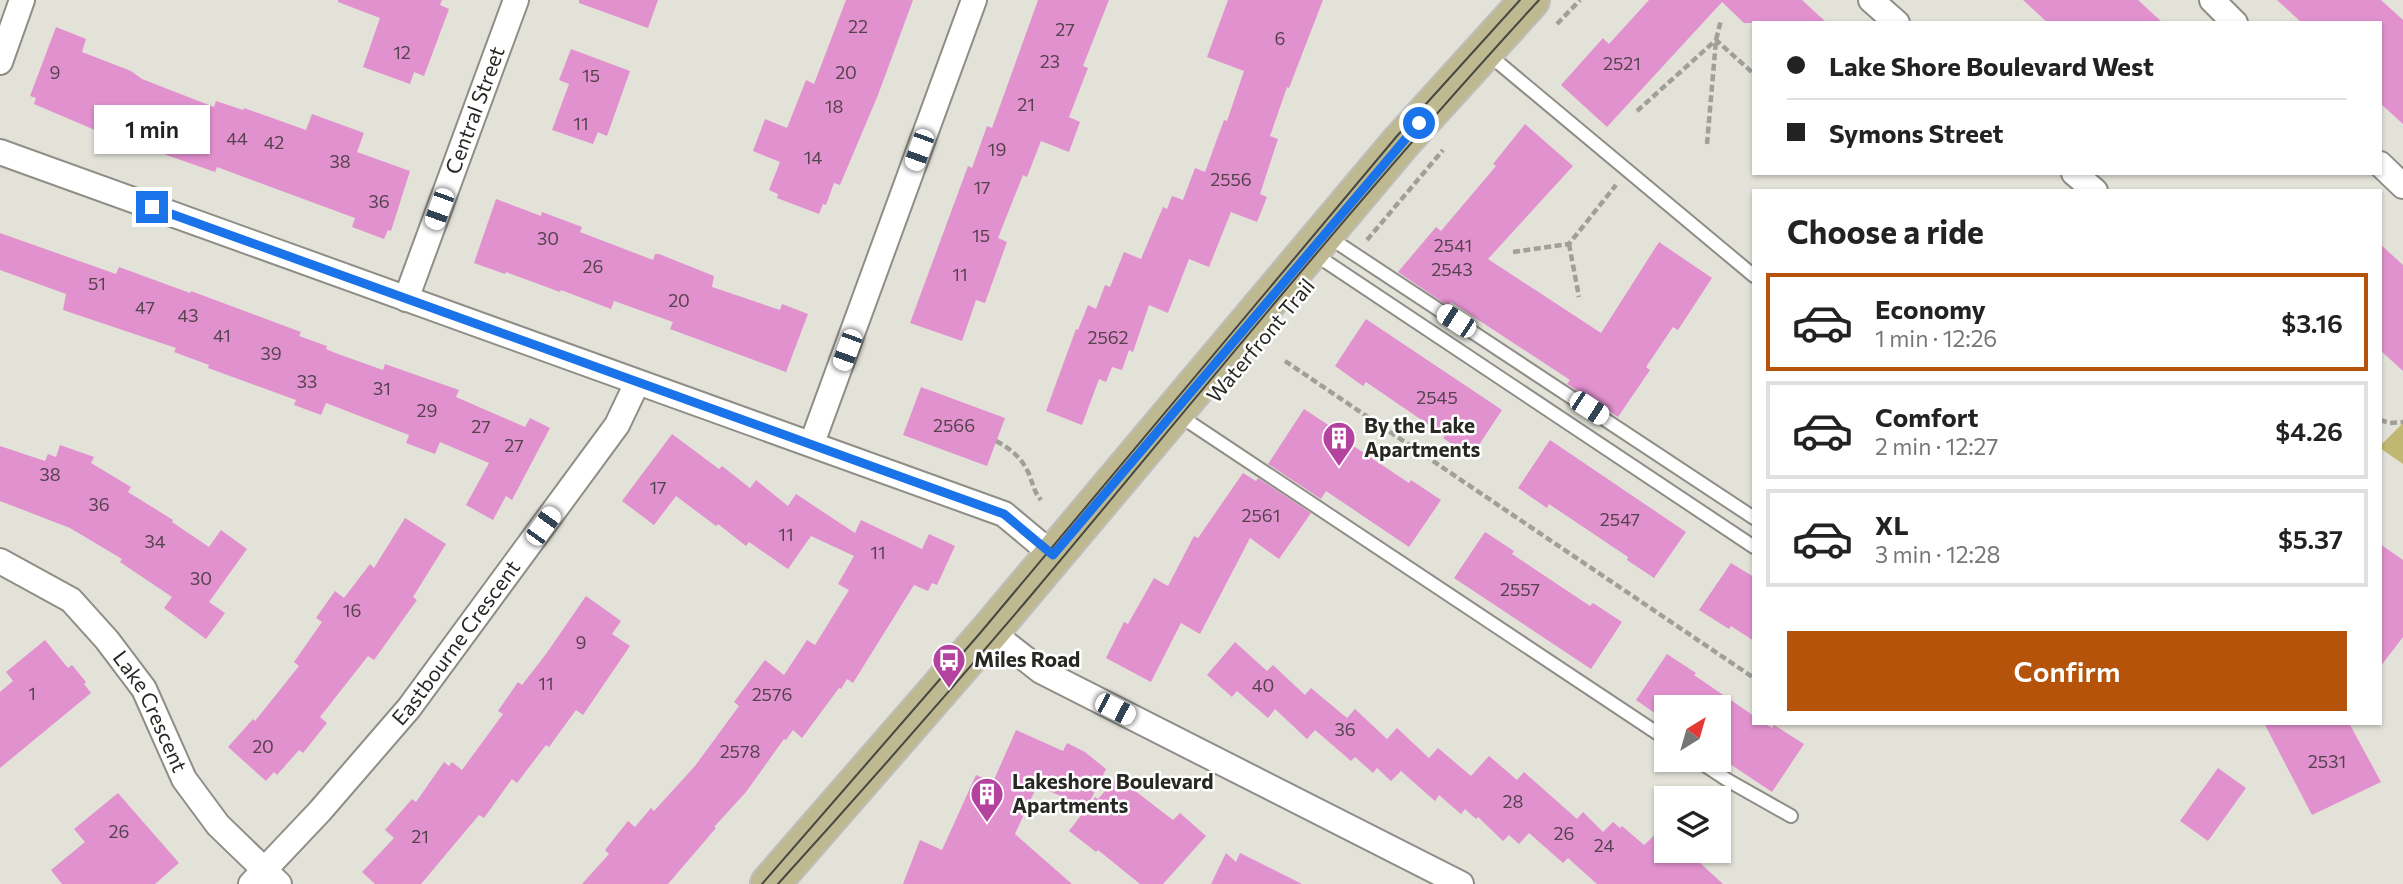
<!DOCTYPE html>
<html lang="en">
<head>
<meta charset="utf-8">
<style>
	:root { --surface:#fff; --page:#f6f6f6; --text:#222; --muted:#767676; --line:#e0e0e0; --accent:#b45309 }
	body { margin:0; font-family:Commissioner,sans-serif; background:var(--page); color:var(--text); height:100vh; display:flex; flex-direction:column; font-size:26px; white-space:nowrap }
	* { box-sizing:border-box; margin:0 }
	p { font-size:23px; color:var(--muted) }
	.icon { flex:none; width:38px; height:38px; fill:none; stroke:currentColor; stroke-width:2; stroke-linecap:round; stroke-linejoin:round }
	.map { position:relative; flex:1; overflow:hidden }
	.side { position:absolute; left:1752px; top:189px; width:630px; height:536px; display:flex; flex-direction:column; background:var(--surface); border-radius:0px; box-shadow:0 2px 5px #0004 }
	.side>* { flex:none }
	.top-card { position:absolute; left:1752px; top:21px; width:630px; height:154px; border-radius:0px; box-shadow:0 2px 5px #0004; display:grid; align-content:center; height:154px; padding:0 35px; background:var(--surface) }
	.needle { width:46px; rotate:37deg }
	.buttons { position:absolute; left:1654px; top:695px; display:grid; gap:14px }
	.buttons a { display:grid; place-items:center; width:77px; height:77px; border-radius:0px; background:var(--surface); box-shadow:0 2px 5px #0004; font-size:35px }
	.end { position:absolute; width:32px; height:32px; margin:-16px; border:9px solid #1a73e8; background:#fff; box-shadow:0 0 0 4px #fff }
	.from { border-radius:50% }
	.bubble { position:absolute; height:49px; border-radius:0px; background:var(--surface); box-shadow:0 2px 5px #0004; font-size:23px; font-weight:600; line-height:49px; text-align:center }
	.car { position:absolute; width:21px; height:42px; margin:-21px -10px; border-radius:9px; box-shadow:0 0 5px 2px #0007; background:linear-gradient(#fff 24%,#345 0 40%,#fff 0 76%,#345 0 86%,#fff 0) }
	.top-card b { display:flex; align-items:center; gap:24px; height:66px; font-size:26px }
	.top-card b+b { border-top:2px solid var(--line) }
	.top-card i { width:18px; height:18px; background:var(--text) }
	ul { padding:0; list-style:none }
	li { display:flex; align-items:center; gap:21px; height:98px; margin:0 14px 10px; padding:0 21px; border:4px solid var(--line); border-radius:0px }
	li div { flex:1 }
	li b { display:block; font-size:26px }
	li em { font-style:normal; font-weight:600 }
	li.on { border-color:var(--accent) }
	li>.icon { width:63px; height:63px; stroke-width:1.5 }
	h2 { padding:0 35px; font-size:32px; line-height:84px }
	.primary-button { display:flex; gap:14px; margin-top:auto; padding:14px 35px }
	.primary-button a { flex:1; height:80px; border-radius:0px; background:var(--accent); color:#fff; font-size:28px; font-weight:600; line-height:80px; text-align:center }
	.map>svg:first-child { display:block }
</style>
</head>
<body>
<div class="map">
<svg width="2403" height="884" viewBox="0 0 2403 884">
	<rect width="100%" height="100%" fill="#e2e2d9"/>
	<path fill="#c0b872" d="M2403 423V464L2380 448V446Z"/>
	<path fill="#e291cf" d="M338 0H442L440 5 449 9 424 76 414 72 410 84 363 67 380 18 338 2Z
		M579 0H658L648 28 579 3Z
		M846 0H913L878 95 840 185 834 183 826 205 823 204 819 214 777 198 778 194 769 190 780 162 753 151 765 119 787 128 806 80 814 84Z
		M1038 0H1109L1083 66 1088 68 1069 117 1080 122 1069 152 1041 141 1027 177 1023 175 998 238 1007 242 985 303 976 300 962 341 910 323 968 166 972 168 987 126 992 128Z
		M1228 0H1323L1289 88 1287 87 1270 136 1278 139 1260 194 1267 197 1257 222 1231 212 1209 267 1189 259 1168 313 1149 305 1133 352 1129 350 1122 370 1112 367 1106 382 1099 379 1082 425 1046 411 1076 329 1078 330 1088 305 1096 309 1105 285 1110 287 1124 252 1141 259 1163 207 1167 209 1172 196 1183 200 1195 168 1205 172 1224 120 1227 121 1244 71 1207 57Z
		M1649 0H1802L1827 23H1744L1722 2 1607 127 1561 85 1603 38 1609 44Z
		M2023 0H2138L2163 23H2048Z
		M2277 0H2381L2403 20V124L2380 103V23H2302Z
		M56 27 86 39 82 52 131 71 142 79 214 107 216 101 243 110 244 108 306 130 312 114 364 133 357 152 410 171 391 231 388 230 384 239 352 227 355 218 217 167 215 172 138 145 137 148 34 104 36 98 30 96Z
		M571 49 630 71 607 136 598 132 593 144 552 130 569 84 559 80Z
		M1525 124 1573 166 1488 259 1601 333 1659 242 1712 278 1678 330 1673 327 1646 367 1650 370 1618 417 1567 384 1570 380 1451 302 1448 306 1398 272 1436 227 1441 231 1496 166 1493 164Z
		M496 199 541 216 542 212 582 227 580 232 653 260 655 254H659L714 276 712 287 780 310 782 304 808 314 786 372 670 329 673 322 614 301 611 309 561 290 560 292 506 272 505 274 474 263Z
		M0 233 116 274 119 267 190 293 191 291 301 332 299 336 327 346 326 349 338 354 383 370 385 364 459 390 456 397 525 427 530 418 550 428 512 500 506 496 493 520 466 505 489 463 440 442 435 454 406 443 409 435 326 403 321 415 294 405 296 400 208 368 209 365 174 352 176 348 63 310 66 294 0 270Z
		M2380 244 2403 265V371L2380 350Z
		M1366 319 1502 410 1471 457 1443 438 1445 436 1366 382 1363 386 1335 366Z
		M921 387 1005 418 987 466 903 435Z
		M1304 409 1333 428 1331 431 1409 483 1411 480 1441 500 1409 547 1326 491 1321 499 1268 464Z
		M672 434 719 469 722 466 750 488 756 480 788 506 796 494 855 533 861 520 922 549 929 534 955 546 937 585 932 583 928 591 914 585 853 683 847 679 841 689 839 688 802 738 793 730 786 740 784 739 746 792 714 827 716 828 668 884H582L609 854 605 850 628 821 635 827 651 808 654 811 695 766 739 706 734 702 765 660 784 675 807 640 815 645 849 590 838 584 854 556 811 536 788 569 749 542 746 546 718 524 716 526 676 496 654 525 622 501Z
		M1550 440 1686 532 1654 578 1627 560 1628 557 1549 504 1547 508 1518 488Z
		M60 445 94 457 91 463 131 487 128 492 173 520 172 522 209 547 221 530 247 549 209 602 225 613 206 639 164 608 172 597 120 562 122 559 70 528 0 501V446L45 461 48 454 56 457Z
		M1243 473 1256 481 1258 478 1311 513 1279 559 1250 538 1200 634 1181 623 1151 682 1106 658 1124 622 1128 624 1154 578 1168 586 1194 536 1198 538Z
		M405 518 446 544 413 597 417 600 374 660 368 656 320 717 327 723 303 753 299 750 277 775 274 772 266 781 228 747 253 719 255 721 299 666 294 662 322 622 316 618 335 591 344 598 370 564 374 568Z
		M1485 532 1514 551 1512 554 1590 606 1593 603 1622 622 1591 669 1454 578Z
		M2380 544 2403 560V637L2380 667Z
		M1731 563 1754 577V641L1731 626 1729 629 1699 610Z
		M586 596 621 621 612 634 630 646 583 715 576 710 549 747 546 745 517 783 512 779 484 818 479 815 421 884H375L362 872 394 838 385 830 412 799 416 802 444 762 449 766 452 762 462 770 503 714 498 711 518 682 522 685 546 654Z
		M45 640 68 668 72 665 86 682 84 684 91 693 0 768V692L13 681 6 672Z
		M1235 642 1267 671 1273 665 1305 695 1311 688 1347 718 1355 709 1387 739 1397 728 1429 758 1438 748 1471 776 1489 756 1517 780 1524 772 1577 819 1583 812 1603 832 1613 822 1620 828 1622 826 1644 845 1658 832 1666 839V850H1686L1723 884H1597L1568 858 1563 863 1529 833 1519 844 1509 835 1503 841 1478 817 1476 819 1465 809 1461 814 1439 795 1435 801 1401 771 1391 781 1377 768 1373 773 1355 757 1351 761 1315 730 1307 739 1275 709 1268 718 1237 691 1232 697 1207 675Z
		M1667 654 1696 673 1694 675 1754 716V723H1764L1772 728 1774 725 1804 744 1772 792 1718 756V707H1666V721L1636 700Z
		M2264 723H2349L2381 782 2312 815Z
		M1016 730 1063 751 1067 743 1085 752 1106 769 1087 807 1037 786 1015 834 1072 884H903L920 840 942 850 976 775 993 782Z
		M2218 768 2246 788 2208 841 2180 821Z
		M1117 777 1173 820 1180 813 1206 836 1163 884H1140L1098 850 1096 852 1069 831 1095 797 1098 799Z
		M118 793 179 863 155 884H62L51 870 85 842 74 829Z
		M1226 853 1236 862 1240 853 1302 884H1211Z"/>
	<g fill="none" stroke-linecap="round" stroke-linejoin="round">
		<defs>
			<path id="service" d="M1488 54 1754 276
				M1327 236 1754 518
				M1313 253 1754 547
				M1177 414 1666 739
				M1697 760 1729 781 1791 816"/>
			<g id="minor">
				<path d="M1871 0 1897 23"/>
				<path d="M2212 0 2235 23"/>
				<path d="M0 62 22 0"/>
				<path d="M0 152 1004 514 1053 555"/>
				<path d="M2380 164 2403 186"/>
				<path d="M2074 173 2095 191"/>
				<path id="s1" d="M406 299 516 0"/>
				<path d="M812 443 974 0"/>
				<path id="s2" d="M0 561 71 600 107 640 144 689 184 779 218 825 279 884"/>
				<path d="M990 631 1041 671 1461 884"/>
				<path id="s3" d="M251 884 320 811 409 708 617 425 637 383"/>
			</g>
			<path id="primary" d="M770 884 990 631 1402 141 1530 0"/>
		</defs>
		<use href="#service" stroke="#8f8e86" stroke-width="16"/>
		<use href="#minor" stroke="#8f8e86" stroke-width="28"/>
		<use href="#primary" stroke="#bebebd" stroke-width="42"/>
		<path stroke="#a0a099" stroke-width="4.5" stroke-dasharray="7 3.5" stroke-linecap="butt" d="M1557 24 1580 0
			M1637 111 1716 40 1754 74
			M1707 144 1716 40 1721 20
			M1367 240 1443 150
			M1569 244 1579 297
			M1513 252 1569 244 1616 185
			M1285 361 1754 678
			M2380 420 2390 423 2403 422
			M996 441C1011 449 1022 458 1029 474 1033 484 1034 492 1041 500"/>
		<use href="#service" stroke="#fff" stroke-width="12"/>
		<use href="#minor" stroke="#fff" stroke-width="24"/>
		<use href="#primary" stroke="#beb990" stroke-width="38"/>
		<path stroke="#474742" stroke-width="2" d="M762 884 981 632 1397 136 1520 0
			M778 884C865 788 950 691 1033 593 1200 394 1363 191 1539 0"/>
	</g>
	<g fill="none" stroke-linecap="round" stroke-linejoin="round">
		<path stroke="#1a73e8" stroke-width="9" d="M152 207 1004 514 1053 555 1419 123"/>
	</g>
	<defs>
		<symbol id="building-pin" viewBox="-11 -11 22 30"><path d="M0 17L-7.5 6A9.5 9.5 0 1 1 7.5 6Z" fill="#b3439e" stroke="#fff"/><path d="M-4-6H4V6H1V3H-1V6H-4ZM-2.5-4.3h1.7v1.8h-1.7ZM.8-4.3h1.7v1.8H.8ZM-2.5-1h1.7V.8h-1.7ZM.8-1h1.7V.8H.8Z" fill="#fff"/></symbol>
		<symbol id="bus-pin" viewBox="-11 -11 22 30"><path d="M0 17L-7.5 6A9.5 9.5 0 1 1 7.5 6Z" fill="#b3439e" stroke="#fff"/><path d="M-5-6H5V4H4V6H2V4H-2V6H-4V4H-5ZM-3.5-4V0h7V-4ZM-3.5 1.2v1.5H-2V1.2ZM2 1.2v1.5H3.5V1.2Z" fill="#fff"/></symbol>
	</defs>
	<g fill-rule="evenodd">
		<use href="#building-pin" x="1320" y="419" width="38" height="52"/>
		<use href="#bus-pin" x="930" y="641" width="38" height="52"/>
		<use href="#building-pin" x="968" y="775" width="38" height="52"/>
	</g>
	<g text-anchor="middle" stroke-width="5" stroke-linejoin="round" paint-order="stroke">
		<g font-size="18" fill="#56424e">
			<text x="858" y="33">22</text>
			<text x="1065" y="36">27</text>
			<text x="1280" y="45">6</text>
			<text x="402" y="59">12</text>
			<text x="1050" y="68">23</text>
			<text x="1622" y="70">2521</text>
			<text x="55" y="79">9</text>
			<text x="846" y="79">20</text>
			<text x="591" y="82">15</text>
			<text x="1026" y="111">21</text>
			<text x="834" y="113">18</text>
			<text x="581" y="130">11</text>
			<text x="237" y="145">44</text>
			<text x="274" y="149">42</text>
			<text x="997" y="156">19</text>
			<text x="813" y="164">14</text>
			<text x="340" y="168">38</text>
			<text x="1231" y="186">2556</text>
			<text x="982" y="194">17</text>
			<text x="379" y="208">36</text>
			<text x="981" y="242">15</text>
			<text x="548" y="245">30</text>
			<text x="1453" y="252">2541</text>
			<text x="593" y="273">26</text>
			<text x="1452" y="276">2543</text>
			<text x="960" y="281">11</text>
			<text x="97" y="290">51</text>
			<text x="679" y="307">20</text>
			<text x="145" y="314">47</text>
			<text x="188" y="322">43</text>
			<text x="222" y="342">41</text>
			<text x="1108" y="344">2562</text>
			<text x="271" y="360">39</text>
			<text x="307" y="388">33</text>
			<text x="382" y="395">31</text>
			<text x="1437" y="404">2545</text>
			<text x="427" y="417">29</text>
			<text x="954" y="432">2566</text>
			<text x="481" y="433">27</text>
			<text x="514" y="452">27</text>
			<text x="50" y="481">38</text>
			<text x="658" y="494">17</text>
			<text x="99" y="511">36</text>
			<text x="1261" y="522">2561</text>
			<text x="1620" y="526">2547</text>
			<text x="786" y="541">11</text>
			<text x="155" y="548">34</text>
			<text x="878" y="559">11</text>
			<text x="201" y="585">30</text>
			<text x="1520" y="596">2557</text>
			<text x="352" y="617">16</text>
			<text x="581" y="649">9</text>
			<text x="546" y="690">11</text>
			<text x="1263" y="692">40</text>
			<text x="32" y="700">1</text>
			<text x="772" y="701">2576</text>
			<text x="1345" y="736">36</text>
			<text x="263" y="753">20</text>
			<text x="740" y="758">2578</text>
			<text x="2327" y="768">2531</text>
			<text x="1513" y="808">28</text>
			<text x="119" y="838">26</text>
			<text x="1564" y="840">26</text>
			<text x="420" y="843">21</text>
			<text x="1604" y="852">24</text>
		</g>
		<g font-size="21" fill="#272723" stroke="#fff">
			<text dy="7" stroke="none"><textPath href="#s1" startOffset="201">Central Street</textPath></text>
			<text transform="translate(1261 341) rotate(-50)" y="7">Waterfront Trail</text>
			<text dy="7" stroke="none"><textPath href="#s3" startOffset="317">Eastbourne Crescent</textPath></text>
			<text dy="7" stroke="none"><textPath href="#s2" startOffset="219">Lake Crescent</textPath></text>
		</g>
		<g font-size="21" font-weight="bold" fill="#272723" stroke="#fff" text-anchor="start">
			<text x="1364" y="433">By the Lake<tspan x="1364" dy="24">Apartments</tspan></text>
			<text x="974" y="667">Miles Road</text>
			<text x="1012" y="789">Lakeshore Boulevard<tspan x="1012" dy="24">Apartments</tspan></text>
		</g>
	</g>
</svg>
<div class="buttons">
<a><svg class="needle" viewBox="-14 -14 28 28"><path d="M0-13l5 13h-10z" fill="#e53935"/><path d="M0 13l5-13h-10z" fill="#767676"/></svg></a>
<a><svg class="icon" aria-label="layers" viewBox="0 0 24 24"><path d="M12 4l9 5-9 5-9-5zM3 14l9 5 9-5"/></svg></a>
</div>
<i class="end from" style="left:1419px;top:123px"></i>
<i class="end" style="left:152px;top:207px"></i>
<div class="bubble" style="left:94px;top:105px;width:116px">1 min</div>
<i class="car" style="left:919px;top:150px;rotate:200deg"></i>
<i class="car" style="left:439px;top:209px;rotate:200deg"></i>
<i class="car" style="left:1456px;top:321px;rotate:303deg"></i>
<i class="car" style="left:847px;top:350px;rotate:200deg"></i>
<i class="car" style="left:1589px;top:408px;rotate:123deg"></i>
<i class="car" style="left:543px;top:526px;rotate:36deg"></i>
<i class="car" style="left:1115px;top:709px;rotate:117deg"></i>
<div class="top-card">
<b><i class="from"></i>Lake Shore Boulevard West</b>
<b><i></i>Symons Street</b>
</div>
<section class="side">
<h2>Choose a ride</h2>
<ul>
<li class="on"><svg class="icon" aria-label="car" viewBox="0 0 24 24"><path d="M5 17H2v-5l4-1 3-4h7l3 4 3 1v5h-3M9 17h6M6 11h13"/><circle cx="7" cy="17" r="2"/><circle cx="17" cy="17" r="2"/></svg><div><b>Economy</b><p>1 min · 12:26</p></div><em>$3.16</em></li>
<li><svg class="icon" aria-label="car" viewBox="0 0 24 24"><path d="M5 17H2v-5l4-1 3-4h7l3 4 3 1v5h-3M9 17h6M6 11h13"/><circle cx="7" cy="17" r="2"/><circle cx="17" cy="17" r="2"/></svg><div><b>Comfort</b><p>2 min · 12:27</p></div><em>$4.26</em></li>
<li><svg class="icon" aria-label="car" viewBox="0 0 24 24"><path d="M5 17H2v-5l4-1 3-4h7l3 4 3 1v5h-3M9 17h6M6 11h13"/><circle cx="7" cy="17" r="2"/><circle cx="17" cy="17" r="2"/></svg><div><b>XL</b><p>3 min · 12:28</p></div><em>$5.37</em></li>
</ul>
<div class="primary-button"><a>Confirm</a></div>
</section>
</div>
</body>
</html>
